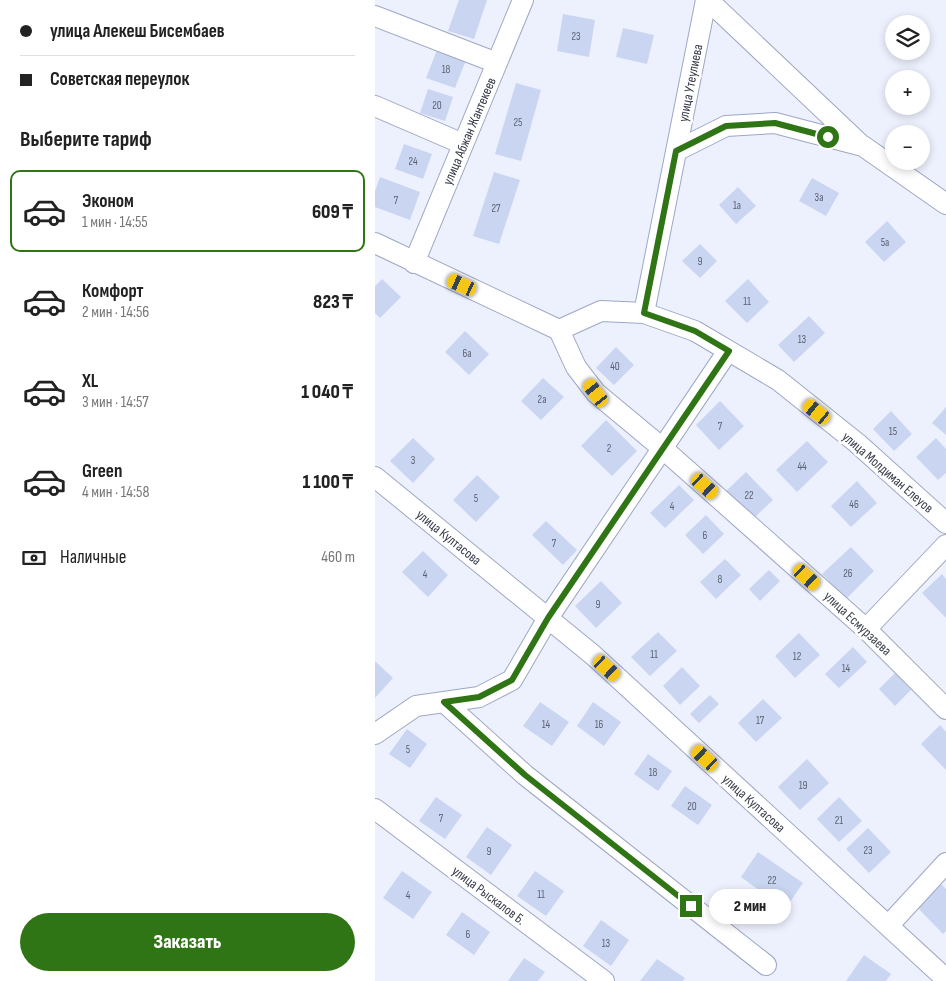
<!DOCTYPE html>
<html lang="ru">
<head>
<meta charset="utf-8">
<style>
	:root { --surface:#fff; --page:#f2f2f2; --text:#222; --muted:#767676; --line:#e0e0e0; --accent:#307515 }
	body { margin:0; font-family:"Sofia Sans Condensed",sans-serif; background:var(--page); color:var(--text); height:100vh; display:flex; flex-direction:column; font-size:19px; white-space:nowrap }
	* { box-sizing:border-box; margin:0 }
	p { font-size:16px; color:var(--muted) }
	.icon { flex:none; width:28px; height:28px; fill:none; stroke:currentColor; stroke-width:2; stroke-linecap:round; stroke-linejoin:round }
	.map { position:relative; flex:1; overflow:hidden }
	.drawer { display:flex; flex-direction:column; background:var(--surface); width:375px }
	.drawer>* { flex:none }
	.top-card { display:grid; align-content:center; height:110px; padding:0 20px; background:var(--surface) }
	.buttons { position:absolute; left:510px; top:15px; display:grid; gap:10px }
	.buttons a { display:grid; place-items:center; width:45px; height:45px; border-radius:50%; background:var(--surface); box-shadow:0 2px 8px #0003; font-size:25px }
	.end { position:absolute; width:22px; height:22px; margin:-11px; border:6px solid #307515; background:#fff; box-shadow:0 0 0 2px #fff }
	.from { border-radius:50% }
	.bubble { position:absolute; height:35px; border-radius:18px; background:var(--surface); box-shadow:0 2px 8px #0003; font-size:16px; font-weight:800; line-height:35px; text-align:center }
	.car { position:absolute; width:15px; height:30px; margin:-15px -8px; border-radius:6px; box-shadow:0 0 4px 1px #0007; background:linear-gradient(#f5c518 24%,#345 0 40%,#f5c518 0 76%,#345 0 86%,#f5c518 0) }
	.top-card b { display:flex; align-items:center; gap:18px; height:48px; font-size:19px }
	.top-card b+b { border-top:1px solid var(--line) }
	.top-card i { width:12px; height:12px; background:var(--text) }
	ul { padding:0; list-style:none }
	li { display:flex; align-items:center; gap:15px; height:82px; margin:0 10px 8px; padding:0 10px; border:2px solid transparent; border-radius:10px }
	li div { flex:1 }
	li b { display:block; font-size:19px }
	li em { font-style:normal; font-weight:800 }
	li.active { border-color:var(--accent) }
	li>.icon { width:45px; height:45px; stroke-width:1.5 }
	h2 { padding:0 20px; font-size:22px; line-height:60px }
	.pay { display:flex; align-items:center; gap:12px; height:55px; padding:0 20px; font-size:19px }
	.pay p { margin-inline-start:auto }
	.button { display:flex; gap:10px; margin-top:auto; padding:10px 20px }
	.button a { flex:1; height:58px; border-radius:30px; background:var(--accent); color:#fff; font-size:20px; font-weight:800; line-height:58px; text-align:center }
	main { display:flex; flex:1; min-height:0 }
	.map>svg:first-child { display:block }
</style>
</head>
<body>
<main>
<section class="drawer">
<div class="top-card">
<b><i class="from"></i>улица Алекеш Бисембаев</b>
<b><i></i>Советская переулок</b>
</div>
<h2>Выберите тариф</h2>
<ul>
<li class="active"><svg class="icon" aria-label="car" viewBox="0 0 24 24"><path d="M5 17H2v-5l4-1 3-4h7l3 4 3 1v5h-3M9 17h6M6 11h13"/><circle cx="7" cy="17" r="2"/><circle cx="17" cy="17" r="2"/></svg><div><b>Эконом</b><p>1 мин · 14:55</p></div><em>609 ₸</em></li>
<li><svg class="icon" aria-label="car" viewBox="0 0 24 24"><path d="M5 17H2v-5l4-1 3-4h7l3 4 3 1v5h-3M9 17h6M6 11h13"/><circle cx="7" cy="17" r="2"/><circle cx="17" cy="17" r="2"/></svg><div><b>Комфорт</b><p>2 мин · 14:56</p></div><em>823 ₸</em></li>
<li><svg class="icon" aria-label="car" viewBox="0 0 24 24"><path d="M5 17H2v-5l4-1 3-4h7l3 4 3 1v5h-3M9 17h6M6 11h13"/><circle cx="7" cy="17" r="2"/><circle cx="17" cy="17" r="2"/></svg><div><b>XL</b><p>3 мин · 14:57</p></div><em>1 040 ₸</em></li>
<li><svg class="icon" aria-label="car" viewBox="0 0 24 24"><path d="M5 17H2v-5l4-1 3-4h7l3 4 3 1v5h-3M9 17h6M6 11h13"/><circle cx="7" cy="17" r="2"/><circle cx="17" cy="17" r="2"/></svg><div><b>Green</b><p>4 мин · 14:58</p></div><em>1 100 ₸</em></li>
</ul>
<div class="pay"><svg class="icon" aria-label="cash" viewBox="0 0 24 24"><path d="M3 7h18v10H3z"/><circle cx="12" cy="12" r="2"/></svg>Наличные<p>460 m</p></div>
<div class="button"><a>Заказать</a></div>
</section>
<div class="map">
<svg width="571" height="981" viewBox="0 0 571 981">
	<rect width="100%" height="100%" fill="#edf1fd"/>
	<path fill="#cad5f2" d="M84 0H112L99 39 73 31Z
		M188 14 220 20 214 57 182 51Z
		M248 28 279 35 272 64 241 57Z
		M62 50 91 60 80 88 51 78Z
		M141 83 166 90 146 161 120 154Z
		M53 89 78 97 70 121 45 113Z
		M29 144 57 154 48 179 20 169Z
		M119 172 145 180 124 244 98 236Z
		M5 177 45 192 35 220 0 207V191Z
		M437 178 464 193 451 216 424 201Z
		M363 187 381 206 361 224 344 205Z
		M512 221 531 242 509 262 490 242Z
		M325 244 342 261 325 278 307 261Z
		M7 279 26 297 5 318 0 313V286Z
		M373 279 394 302 372 323 350 301Z
		M434 316 450 333 419 362 403 345Z
		M90 331 114 354 94 375 70 352Z
		M241 347 259 365 239 385 221 368Z
		M168 378 189 397 166 420 146 401Z
		M345 401 369 426 344 450 321 425Z
		M571 407V435L557 423Z
		M516 411 537 434 519 451 498 429Z
		M231 420 262 451 237 476 206 446Z
		M38 438 60 459 38 483 15 461Z
		M561 438 571 449V473L563 480 541 457Z
		M432 441 453 462 422 492 401 470Z
		M371 472 398 500 378 519 351 491Z
		M102 475 125 497 101 522 78 500Z
		M482 481 502 503 476 527 456 506Z
		M304 485 319 500 290 528 275 513Z
		M331 515 349 534 328 554 310 535Z
		M171 521 202 550 188 565 157 535Z
		M476 547 499 571 471 599 447 574Z
		M48 551 73 575 53 597 27 572Z
		M350 559 366 575 341 599 325 582Z
		M394 570 405 581 385 601 374 589Z
		M567 574 571 579V618L547 593Z
		M226 581 247 603 221 628 200 606Z
		M283 632 302 651 275 676 256 657Z
		M424 633 445 655 420 678 400 656Z
		M478 647 492 662 464 688 450 674Z
		M0 661 18 678 0 698Z
		M307 667 325 686 305 705 288 686Z
		M520 673 536 690 520 706 504 689Z
		M335 695 344 704 324 723 315 714Z
		M388 699 407 718 381 742 363 723Z
		M165 702 194 722 177 746 148 726Z
		M218 702 246 722 229 746 202 726Z
		M565 725 571 732V770L546 744Z
		M32 729 52 744 35 768 14 754Z
		M273 754 297 771 283 791 259 774Z
		M432 759 454 783 425 810 403 787Z
		M310 786 337 805 323 825 296 806Z
		M61 797 87 815 70 839 44 821Z
		M464 797 487 821 464 842 442 819Z
		M112 827 137 845 116 875 91 857Z
		M493 828 516 852 494 873 471 849Z
		M383 852 428 883 410 909 366 877Z
		M27 871 57 892 38 919 8 898Z
		M160 871 189 891 171 916 142 896Z
		M566 884 571 889V931L568 934 542 907Z
		M87 912 115 932 99 955 71 935Z
		M226 920 254 940 236 966 208 946Z
		M489 955 516 974 511 981H471Z
		M149 958 170 972 163 981H133Z
		M282 959 310 978 308 981H265Z"/>
	<g fill="none" stroke-linecap="round" stroke-linejoin="round">
		<defs>
			<path id="street" d="M333 0 486 145
				M0 16 122 63
				M0 106 88 144
				M301 151 351 126 400 123 488 146 571 204
				M0 243 184 330 226 311 269 313 320 331 403 380 482 443 571 523
				M39 263 148 0
				M269 313 331 0
				M184 330 201 367 221 393 286 447 491 629 571 709
				M0 477 218 655 571 979
				M491 629 571 545
				M69 702 150 775 391 965
				M0 734 41 706 104 697 137 680 173 618 353 351
				M0 809 229 981
				M513 926 571 863"/>
		</defs>
		<use href="#street" stroke="#9ea7c4" stroke-width="22"/>
		<use href="#street" stroke="#fff" stroke-width="20"/>
	</g>
	<g fill="none" stroke-linecap="round" stroke-linejoin="round">
		<path stroke="#307515" stroke-width="6" d="M316 906 150 775 69 702 104 697 137 680 173 618 354 351 320 331 269 313 301 151 351 126 400 123 453 137"/>
	</g>
	<g text-anchor="middle" stroke-width="5" stroke-linejoin="round" paint-order="stroke">
		<g font-size="11" fill="#5c6272">
			<text x="201" y="40">23</text>
			<text x="71" y="73">18</text>
			<text x="62" y="109">20</text>
			<text x="143" y="126">25</text>
			<text x="38" y="165">24</text>
			<text x="444" y="201">3а</text>
			<text x="21" y="204">7</text>
			<text x="362" y="209">1а</text>
			<text x="121" y="212">27</text>
			<text x="510" y="246">5а</text>
			<text x="325" y="265">9</text>
			<text x="372" y="305">11</text>
			<text x="427" y="343">13</text>
			<text x="92" y="357">6а</text>
			<text x="240" y="370">40</text>
			<text x="167" y="403">2а</text>
			<text x="345" y="430">7</text>
			<text x="518" y="435">15</text>
			<text x="234" y="452">2</text>
			<text x="38" y="464">3</text>
			<text x="427" y="470">44</text>
			<text x="374" y="499">22</text>
			<text x="101" y="502">5</text>
			<text x="479" y="508">46</text>
			<text x="297" y="510">4</text>
			<text x="330" y="539">6</text>
			<text x="179" y="547">7</text>
			<text x="473" y="577">26</text>
			<text x="50" y="578">4</text>
			<text x="345" y="583">8</text>
			<text x="223" y="608">9</text>
			<text x="279" y="658">11</text>
			<text x="422" y="660">12</text>
			<text x="471" y="672">14</text>
			<text x="385" y="724">17</text>
			<text x="171" y="728">14</text>
			<text x="224" y="728">16</text>
			<text x="33" y="753">5</text>
			<text x="278" y="776">18</text>
			<text x="428" y="789">19</text>
			<text x="317" y="810">20</text>
			<text x="66" y="822">7</text>
			<text x="464" y="824">21</text>
			<text x="493" y="854">23</text>
			<text x="114" y="855">9</text>
			<text x="397" y="884">22</text>
			<text x="166" y="898">11</text>
			<text x="33" y="899">4</text>
			<text x="93" y="938">6</text>
			<text x="231" y="947">13</text>
		</g>
		<g font-size="14" fill="#383c48" stroke="#fff">
			<text transform="translate(315 83) rotate(-79)" y="5">улица Утеулиева</text>
			<text transform="translate(94 131) rotate(-67)" y="5">улица Абжан Жантекеев</text>
			<text transform="translate(513 472) rotate(41)" y="5">улица Молдиман Елеуов</text>
			<text transform="translate(74 537) rotate(39)" y="5">улица Култасова</text>
			<text transform="translate(483 623) rotate(43)" y="5">улица Есмурзаева</text>
			<text transform="translate(379 803) rotate(42)" y="5">улица Култасова</text>
			<text transform="translate(114 895) rotate(37)" y="5">улица Рыскалов Б.</text>
		</g>
	</g>
</svg>
<div class="buttons">
<a><svg class="icon" aria-label="layers" viewBox="0 0 24 24"><path d="M12 4l9 5-9 5-9-5zM3 14l9 5 9-5"/></svg></a>
<a>+</a>
<a>−</a>
</div>
<i class="end from" style="left:453px;top:137px"></i>
<i class="end" style="left:316px;top:906px"></i>
<div class="bubble" style="left:334px;top:889px;width:82px">2 мин</div>
<i class="car" style="left:87px;top:285px;rotate:295deg"></i>
<i class="car" style="left:221px;top:393px;rotate:323deg"></i>
<i class="car" style="left:442px;top:412px;rotate:309deg"></i>
<i class="car" style="left:330px;top:486px;rotate:132deg"></i>
<i class="car" style="left:432px;top:577px;rotate:132deg"></i>
<i class="car" style="left:232px;top:668px;rotate:132deg"></i>
<i class="car" style="left:330px;top:758px;rotate:312deg"></i>
</div>
</main>
</body>
</html>
